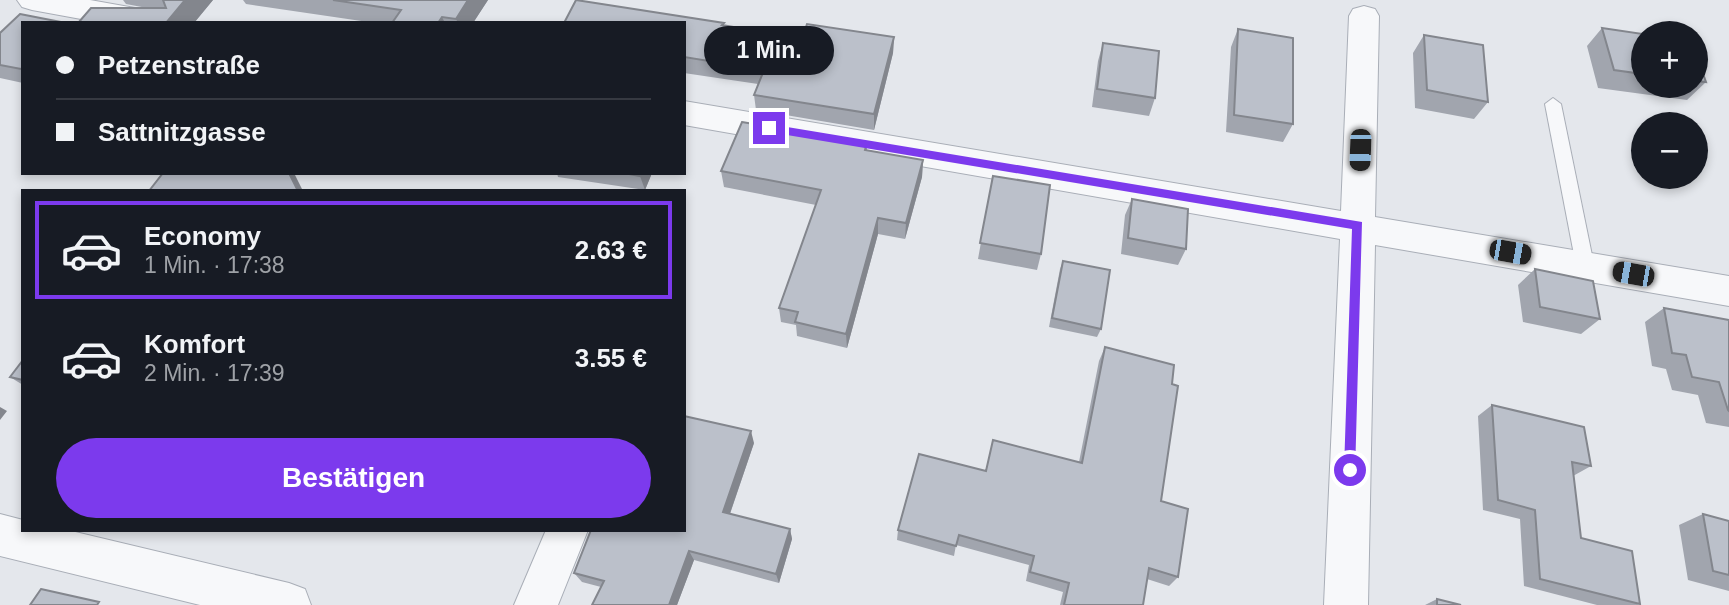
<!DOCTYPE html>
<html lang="de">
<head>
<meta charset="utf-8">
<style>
	:root { --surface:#171b24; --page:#20242c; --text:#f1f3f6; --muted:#9ea1a6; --line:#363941; --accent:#7c3aed }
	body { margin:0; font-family:Helvetica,sans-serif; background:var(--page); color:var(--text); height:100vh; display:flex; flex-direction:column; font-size:26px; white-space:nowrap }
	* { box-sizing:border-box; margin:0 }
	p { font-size:23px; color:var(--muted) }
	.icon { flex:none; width:38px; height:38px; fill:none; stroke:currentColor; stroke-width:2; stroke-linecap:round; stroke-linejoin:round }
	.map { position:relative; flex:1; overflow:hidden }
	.side { position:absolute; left:21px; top:189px; width:665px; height:343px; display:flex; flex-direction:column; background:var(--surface); border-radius:0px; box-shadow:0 4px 10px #0003 }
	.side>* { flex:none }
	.banner { position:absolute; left:21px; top:21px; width:665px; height:154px; border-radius:0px; box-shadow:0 4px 10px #0003; display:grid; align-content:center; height:154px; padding:0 35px; background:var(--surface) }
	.fabs { position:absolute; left:1631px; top:21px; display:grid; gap:14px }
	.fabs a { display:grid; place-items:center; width:77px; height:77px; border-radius:50%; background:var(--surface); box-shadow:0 4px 10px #0003; font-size:35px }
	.end { position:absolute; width:32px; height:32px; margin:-16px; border:9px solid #7c3aed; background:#fff; box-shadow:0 0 0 4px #fff }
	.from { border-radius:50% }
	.bubble { position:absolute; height:49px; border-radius:24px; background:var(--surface); box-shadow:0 4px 10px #0003; font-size:23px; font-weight:800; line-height:49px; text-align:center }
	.car { position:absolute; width:21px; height:42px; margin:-21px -10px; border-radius:9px; box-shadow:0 0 5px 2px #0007; background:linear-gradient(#222 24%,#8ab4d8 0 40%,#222 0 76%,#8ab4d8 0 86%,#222 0) }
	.banner b { display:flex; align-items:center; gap:24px; height:66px; font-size:26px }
	.banner b+b { border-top:2px solid var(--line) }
	.banner i { width:18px; height:18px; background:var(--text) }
	ul { padding:12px 0 0; list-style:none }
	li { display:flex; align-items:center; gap:21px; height:98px; margin:0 14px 10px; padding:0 21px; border:4px solid transparent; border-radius:0px }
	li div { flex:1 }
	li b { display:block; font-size:26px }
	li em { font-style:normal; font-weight:800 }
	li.selected { border-color:var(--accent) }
	li>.icon { width:63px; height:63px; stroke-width:1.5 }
	.button { display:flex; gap:14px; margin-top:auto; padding:14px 35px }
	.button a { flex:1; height:80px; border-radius:42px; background:var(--accent); color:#fff; font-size:28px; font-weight:800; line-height:80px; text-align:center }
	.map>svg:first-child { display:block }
</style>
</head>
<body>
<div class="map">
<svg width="1729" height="605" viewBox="0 0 1729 605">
	<rect width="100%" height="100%" fill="#e4e7ec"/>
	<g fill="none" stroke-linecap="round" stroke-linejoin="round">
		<defs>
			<path id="lane" d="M1553 98 1561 104 1594 265 1591 270H1579L1576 265 1545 104Z"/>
			<path id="street" d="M17 0H90L163 13 174 16 178 23H103L32 10 22 7Z
				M1364 6 1375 9 1379 16 1375 217 1729 276V306L1375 245 1368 605H1324L1340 239 684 125V101L1341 211 1349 16 1353 9Z
				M0 514 23 520V530H67L289 583 305 589 311 605H200L0 556Z
				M546 530H588L558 605H514Z"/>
		</defs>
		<use href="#lane" stroke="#a9aeb7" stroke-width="2"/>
		<use href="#street" stroke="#a9aeb7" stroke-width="2"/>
		<use href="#lane" fill="#f7f8fa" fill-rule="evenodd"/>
		<use href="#street" fill="#f7f8fa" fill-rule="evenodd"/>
	</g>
	<path fill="#a1a5ae" d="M123 0H213L194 23 147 8 126 4Z
		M243 0H488L473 23H375L246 4Z
		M23 23V83L0 78V33Z
		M684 23H724V26L802 39 894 37 893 53 874 130 756 110 754 95 758 84 684 73Z
		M1602 28 1643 34V86H1696V54L1706 82 1687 100 1598 88 1587 46Z
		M1238 29 1293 124 1283 142 1226 132 1231 47Z
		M1424 35 1488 102 1474 119 1415 108 1413 53Z
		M1103 43 1155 98 1149 116 1092 107 1098 61Z
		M867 143V150L923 160 922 177 905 239 878 234 847 348 797 336 796 325 781 322 779 308 816 205 724 187 721 171Z
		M557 173H652L645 190 558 177Z
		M993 176 1041 254 1037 270 978 259Z
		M1132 199 1186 249 1178 265 1121 254 1125 215Z
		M1063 261 1101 329 1097 337 1049 327 1060 269Z
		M1535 269 1600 319 1581 334 1523 322 1518 285Z
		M1664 308 1729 320V427L1706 423 1698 395 1672 390 1666 369 1652 366 1645 322Z
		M1105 347 1172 384 1161 501 1178 577 1169 586 1147 579 1143 605H1060L1063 592 1026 581 1029 565 956 545 954 556 897 540 898 530 985 471 1079 462 1099 361Z
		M23 360V385L10 377Z
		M1492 405 1591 466 1573 476 1581 538 1640 604 1637 605H1597L1524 586 1520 519 1483 510 1478 416Z
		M754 443 730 514 790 529 792 539 779 583 694 560 677 605H592L601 587 582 582 574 573 612 531Z
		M1703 514 1729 521V591L1688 580 1679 525Z
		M1437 599 1461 605H1425Z"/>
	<path fill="#83868d" d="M185 0H213L194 23H166Z
		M468 0H488L473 23H458L456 19Z
		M442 17 445 23H438Z
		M894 37 893 53 874 130V114Z
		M923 160 922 177 905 239 906 223Z
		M289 173H294L303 191H298Z
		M641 173H652L645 190 640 176Z
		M878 218V234L847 348 846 334Z
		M0 407 7 411 0 420Z
		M751 431 754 443 727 522 723 512Z
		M790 529 792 539 779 583 776 574Z
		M689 551 694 560 677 605H669Z"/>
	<path fill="#bbc0ca" stroke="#83868d" stroke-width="2" d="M163 0H185L166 23H78L91 8H166Z
		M333 0H468L456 19 442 17 438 23H392L401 10Z
		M576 0 724 23 722 25 802 39 807 24 894 37 874 114 754 95 764 70 684 57V23H564Z
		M20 14 66 23H23V67L21 69 0 65V33Z
		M1602 28 1643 34V74L1614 70Z
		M1238 29 1293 38V124L1234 115Z
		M1424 35 1483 45 1488 102 1427 90Z
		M1103 43 1159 51 1155 98 1097 89Z
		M1696 54 1706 82 1696 81Z
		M742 122 867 143 865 150 923 160 906 223 878 218 846 334 795 322 798 312 779 308 821 190 721 171Z
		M163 173H289L298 191H149Z
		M624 173H641L640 176Z
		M993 176 1050 185 1041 254 980 243Z
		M1132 199 1188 209 1186 249 1128 238Z
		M1063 261 1110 270 1101 329 1052 318Z
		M1535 269 1593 281 1600 319 1540 307Z
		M1664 308 1729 320V411L1728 410 1719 382 1692 377 1686 355 1672 353Z
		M1105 347 1174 365 1172 384 1178 386 1161 501 1188 509 1178 577 1149 568 1143 605H1064L1069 583 1030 572 1034 556 959 535 956 546 898 530 919 454 986 471 993 440 1082 463Z
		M23 360V380L10 377Z
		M1492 405 1584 427 1591 466 1572 462 1581 538 1632 551 1640 604 1540 579 1535 510 1498 500Z
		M684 416 751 431 723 512 790 529 776 574 689 551 669 605H592L604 581 574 573 591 530 612 531 613 530H684Z
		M1703 514 1729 521V575L1713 571Z
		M41 589 99 602 97 605H30Z
		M1437 599 1461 605H1437Z"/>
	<path fill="#7c3aed" d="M769 124 1362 222 1355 474 1350 475 1344 470 1352 229 769 132 764 128Z"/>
</svg>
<div class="fabs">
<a>+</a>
<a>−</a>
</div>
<i class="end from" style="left:1350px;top:470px"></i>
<i class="end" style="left:769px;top:128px"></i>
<div class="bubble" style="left:704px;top:26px;width:130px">1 Min.</div>
<i class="car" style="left:1360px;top:150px;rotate:182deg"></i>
<i class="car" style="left:1510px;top:252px;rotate:100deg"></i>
<i class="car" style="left:1633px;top:274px;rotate:280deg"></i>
<div class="banner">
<b><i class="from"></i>Petzenstraße</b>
<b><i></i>Sattnitzgasse</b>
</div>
<section class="side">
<ul>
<li class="selected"><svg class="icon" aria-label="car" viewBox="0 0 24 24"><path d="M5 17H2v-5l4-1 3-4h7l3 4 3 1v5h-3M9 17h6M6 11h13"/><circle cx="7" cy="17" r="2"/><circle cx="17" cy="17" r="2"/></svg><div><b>Economy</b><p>1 Min. · 17:38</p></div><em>2.63 €</em></li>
<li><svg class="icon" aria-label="car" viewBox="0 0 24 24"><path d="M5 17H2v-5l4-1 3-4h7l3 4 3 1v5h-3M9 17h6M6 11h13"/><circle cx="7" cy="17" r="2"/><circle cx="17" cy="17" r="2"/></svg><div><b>Komfort</b><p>2 Min. · 17:39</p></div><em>3.55 €</em></li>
</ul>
<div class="button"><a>Bestätigen</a></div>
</section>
</div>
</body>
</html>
